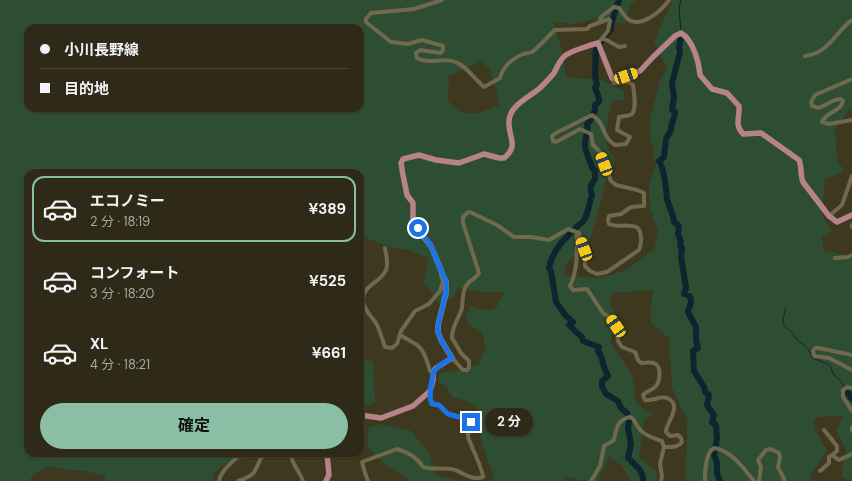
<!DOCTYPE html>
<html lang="ja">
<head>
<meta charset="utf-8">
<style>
	:root { --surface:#2e2a17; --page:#3a3624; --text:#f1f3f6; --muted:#a7a7a1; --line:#494636; --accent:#8abfa5 }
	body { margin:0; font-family:"DM Sans","Noto Sans JP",sans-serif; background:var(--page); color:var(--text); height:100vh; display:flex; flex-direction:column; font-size:15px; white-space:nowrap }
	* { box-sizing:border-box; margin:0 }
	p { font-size:13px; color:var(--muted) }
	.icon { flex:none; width:22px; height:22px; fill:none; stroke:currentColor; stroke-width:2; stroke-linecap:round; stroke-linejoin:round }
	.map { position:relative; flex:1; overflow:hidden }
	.side { position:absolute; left:24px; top:169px; width:340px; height:288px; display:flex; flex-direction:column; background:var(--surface); border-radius:12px; box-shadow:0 1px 3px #0004,0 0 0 1px var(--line) }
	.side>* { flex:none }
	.banner { position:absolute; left:24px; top:24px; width:340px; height:88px; border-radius:12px; box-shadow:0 1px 3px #0004,0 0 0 1px var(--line); display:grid; align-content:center; height:88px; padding:0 16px; background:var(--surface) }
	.end { position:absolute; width:18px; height:18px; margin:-9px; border:5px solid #1a73e8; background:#fff; box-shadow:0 0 0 2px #fff }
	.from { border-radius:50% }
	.bubble { position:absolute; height:28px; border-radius:14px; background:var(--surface); box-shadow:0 1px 3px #0004,0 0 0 1px var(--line); font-size:13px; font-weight:700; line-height:28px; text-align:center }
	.car { position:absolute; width:12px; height:24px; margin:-12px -6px; border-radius:5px; box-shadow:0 0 3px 1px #0007; background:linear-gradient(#f5c518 24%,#345 0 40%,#f5c518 0 76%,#345 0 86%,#f5c518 0) }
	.banner b { display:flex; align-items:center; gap:14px; height:38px; font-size:15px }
	.banner b+b { border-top:1px solid var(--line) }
	.banner i { width:10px; height:10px; background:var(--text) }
	ul { padding:7px 0 0; list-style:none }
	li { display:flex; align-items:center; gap:12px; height:66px; margin:0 8px 6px; padding:0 8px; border:2px solid transparent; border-radius:12px }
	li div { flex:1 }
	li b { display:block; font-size:15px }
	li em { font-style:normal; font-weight:700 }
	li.on { border-color:var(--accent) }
	li>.icon { width:36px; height:36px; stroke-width:1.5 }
	.button { display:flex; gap:8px; margin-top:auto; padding:8px 16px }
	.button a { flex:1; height:46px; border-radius:24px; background:var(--accent); color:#111; font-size:16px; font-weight:700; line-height:46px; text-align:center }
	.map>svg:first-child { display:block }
</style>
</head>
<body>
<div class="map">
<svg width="852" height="481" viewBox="0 0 852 481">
	<rect width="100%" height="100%" fill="#3e381f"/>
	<path fill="#2d4e32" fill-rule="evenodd" d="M0 0H636L630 4 626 24 593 19 574 24 554 22 562 52 566 77 574 78 602 80 624 91V99L612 101 607 122V146L615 160 605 182 599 210 590 240 565 265 564 276 598 278 625 271 654 249 658 231 650 208 649 185 656 164 650 136V122L653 106 660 81 667 67 654 41 673 0H852V109H850L835 130 837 159 844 171 825 179 822 216 832 231 822 238 823 250 852 257V479H846L842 476V469L847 452 836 430 844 416H827L813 419 816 430 827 451 810 477 812 481H685L687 439V420L672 388 669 338 650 322 653 290 612 293 609 301 618 319 610 342 632 375 636 403 653 414 644 420 639 457 656 471 657 481H630L622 466 609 456 598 481H585L566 477 565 481H489L494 476C485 452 477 439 481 412L470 402 452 397 446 386 439 383V373L463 370 479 365 485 348 483 334 468 323 467 316 470 306 487 311 496 308 504 292H480L457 288 454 297 438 303 429 289 423 284 429 258 408 250 389 247 360 235V173H28V453H240L242 460 225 463 213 474V481H105V476L81 470H68L49 466 33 475 29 481H0ZM28 28H360V108H28ZM481 61 489 68 497 92 499 105 478 113H462L448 101 449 76Z
		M360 357 373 362 375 402 360 410Z
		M380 424 411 431 430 454 435 475 462 481H408L406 477 388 467 370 450 367 440 369 427Z"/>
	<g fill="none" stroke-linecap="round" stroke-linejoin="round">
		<path stroke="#0d252f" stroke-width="1" d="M681 0 679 8 681 31
			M786 308C782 322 780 324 793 333 797 346 808 341 812 358L826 363 831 367 833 374 839 379 844 386
			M847 391 848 393"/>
		<path stroke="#0d252f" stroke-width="6" d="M619 0 611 24V29L596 48 595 75 597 85 595 87C596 95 604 100 595 105V111C591 115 594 118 587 124 589 133 584 138 585 147 586 153 590 162 593 169L595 171V179C591 185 589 188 592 195 589 203 589 212 584 220 582 224 577 225 575 229 563 240 552 252 549 268L551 271 556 302 566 316 573 322 569 325 575 331 582 337 583 341 599 347 598 351C603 357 602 361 604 367 605 370 607 373 608 376L602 381V386L606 394 618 401 621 408 627 413 629 421 628 428 631 444 628 458C635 465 644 471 643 481
			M681 37 679 47 680 52 672 83 674 97 672 110 675 112V114L671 127V130L666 139 664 157 659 161C664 169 665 180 666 189 667 192 666 196 667 199 669 207 673 213 674 222L679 226 678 234 681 242 680 246 682 248 681 256 686 288 684 294 690 296 691 302 688 312 696 327V340L698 348 693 351 694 371 704 387 705 392 709 395 707 405 714 415 712 422 716 425 717 439 714 455 717 462V473L720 481
			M848 393 852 399"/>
		<path stroke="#70694e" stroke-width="4" d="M442 0 414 9 371 13 366 19V22L391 42 408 44 422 40 443 46V50L441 53 420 50 416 53 417 58C428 65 443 57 455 62 467 66 474 79 484 87L500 78C503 66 512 59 523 54 526 53 530 53 532 52 539 47 548 36 555 30L587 29 590 26 609 19 610 21 608 31 598 43
			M600 22 601 17 614 7 619 8C622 12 625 17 629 20 642 28 662 10 669 0
			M603 38 619 47 625 46
			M805 56C810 55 816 54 820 51 833 44 840 28 852 20
			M852 79 815 95 811 102 812 106 819 108 835 100 841 99 843 101C841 112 825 112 822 122L829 124 852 120
			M829 216 842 205 852 176
			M852 225V227
			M577 233C577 251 578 269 570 286L573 290 587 289 603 313 612 319 616 327 618 341 622 347 635 352 638 360 641 363C644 363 650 362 654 363 662 366 660 381 656 386 652 391 647 390 643 395L645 400C652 402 661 395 667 398 684 405 665 424 666 432L670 436 678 435 681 438 682 442C678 448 670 447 664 447L662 441C653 438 643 435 638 427 635 423 635 419 630 417 617 420 616 429 614 440L604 446 600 466 591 481
			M385 248C386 255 389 263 386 270 381 283 361 285 363 302 365 311 371 316 376 323 380 330 382 339 385 347L392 348 397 344 401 331 415 311 429 304 440 291 443 282 441 275
			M835 258 848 257 852 255
			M400 335C405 338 409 340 414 343 424 348 427 361 430 371L433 372
			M852 355 819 348H815L813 351 814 356 829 358 852 370
			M452 358 463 370H467L469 368V361L461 353 452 338C452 326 459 318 462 308 463 301 462 292 466 286 469 280 476 279 479 273L463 223V217L467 213 470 212 497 225 514 237H531L549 240 568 229 579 233 580 240 585 252V266L590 271 597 274 607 272 639 250C642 243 642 234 638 228 630 223 618 228 609 224L608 220 609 216 621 214 631 207 644 206V193L637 190 616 185 611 181 600 152 593 145 591 134 580 129 556 142 553 141 552 136 556 133 592 115C606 124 601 136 615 145L626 144 630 137 617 130 619 117C623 116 630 116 632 114 637 107 634 93 633 85L629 82 614 83 612 78
			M852 388 847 387 843 390V397L852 411
			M852 427V431
			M824 430 837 446V451L832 455
			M290 453C293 466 299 470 303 481
			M820 471 829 463V457L832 455 839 460 852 454
			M219 481C221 470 234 461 241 453
			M238 481C260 475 254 467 264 453
			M368 481 365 473 362 462 397 449C408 452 417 457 423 467 433 471 445 466 455 470 464 473 472 481 483 477 484 472 471 446 468 437V434L472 427C471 416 457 418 449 414 445 412 442 408 439 405L432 404 430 399V391
			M661 481 662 476 660 464 664 447
			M705 481C705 472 705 453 714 448 731 450 744 469 754 481
			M759 481 761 467 758 460 766 450 771 449 779 453 780 457 778 467 785 481"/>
		<path stroke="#b88388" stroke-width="5.5" d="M360 415 381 418 413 406 430 391 433 380V372L436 368 452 358 441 340 438 332V325L446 293V282L431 246 423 236 413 220V203L407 195 403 175 401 163 403 159 419 155 436 160 459 163 484 154 499 158H504C522 144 504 133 510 116 513 104 533 95 541 87 545 83 550 78 554 73 557 67 560 59 566 55 572 51 590 45 598 43L612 78 618 79 640 71 653 57 675 36 681 33C693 40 699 62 700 75L712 89 727 93 739 106C740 118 734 124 743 134L761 133 799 160C802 167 800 175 803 182L829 216 837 222 852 215
			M326 481 329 475 327 453"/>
	</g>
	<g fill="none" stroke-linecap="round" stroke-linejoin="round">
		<path stroke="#1a73e8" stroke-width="5" d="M418 228 431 246 446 282V293L438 325V332L441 340 452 358 440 365 433 372C433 382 427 394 432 404L439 405 448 414 467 419 471 422"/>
	</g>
</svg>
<i class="end from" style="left:418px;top:228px"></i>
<i class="end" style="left:471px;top:422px"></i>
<div class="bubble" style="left:485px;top:408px;width:48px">2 分</div>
<i class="car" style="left:626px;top:76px;rotate:71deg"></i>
<i class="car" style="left:604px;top:164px;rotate:339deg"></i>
<i class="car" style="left:584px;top:249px;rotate:340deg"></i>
<i class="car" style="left:616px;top:326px;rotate:326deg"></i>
<div class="banner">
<b><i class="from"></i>小川長野線</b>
<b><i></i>目的地</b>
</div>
<section class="side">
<ul>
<li class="on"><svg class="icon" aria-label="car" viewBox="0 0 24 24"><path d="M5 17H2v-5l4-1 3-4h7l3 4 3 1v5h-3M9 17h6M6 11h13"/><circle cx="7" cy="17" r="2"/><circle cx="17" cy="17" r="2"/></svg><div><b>エコノミー</b><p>2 分 · 18:19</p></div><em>¥389</em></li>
<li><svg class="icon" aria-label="car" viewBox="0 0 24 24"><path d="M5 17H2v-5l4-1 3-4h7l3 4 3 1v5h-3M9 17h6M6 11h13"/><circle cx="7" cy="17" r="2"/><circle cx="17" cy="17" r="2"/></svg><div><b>コンフォート</b><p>3 分 · 18:20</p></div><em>¥525</em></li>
<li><svg class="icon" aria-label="car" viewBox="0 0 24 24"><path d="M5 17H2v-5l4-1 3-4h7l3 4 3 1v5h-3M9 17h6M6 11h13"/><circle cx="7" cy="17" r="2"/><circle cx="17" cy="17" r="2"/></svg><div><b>XL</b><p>4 分 · 18:21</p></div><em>¥661</em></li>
</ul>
<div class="button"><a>確定</a></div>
</section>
</div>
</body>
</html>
